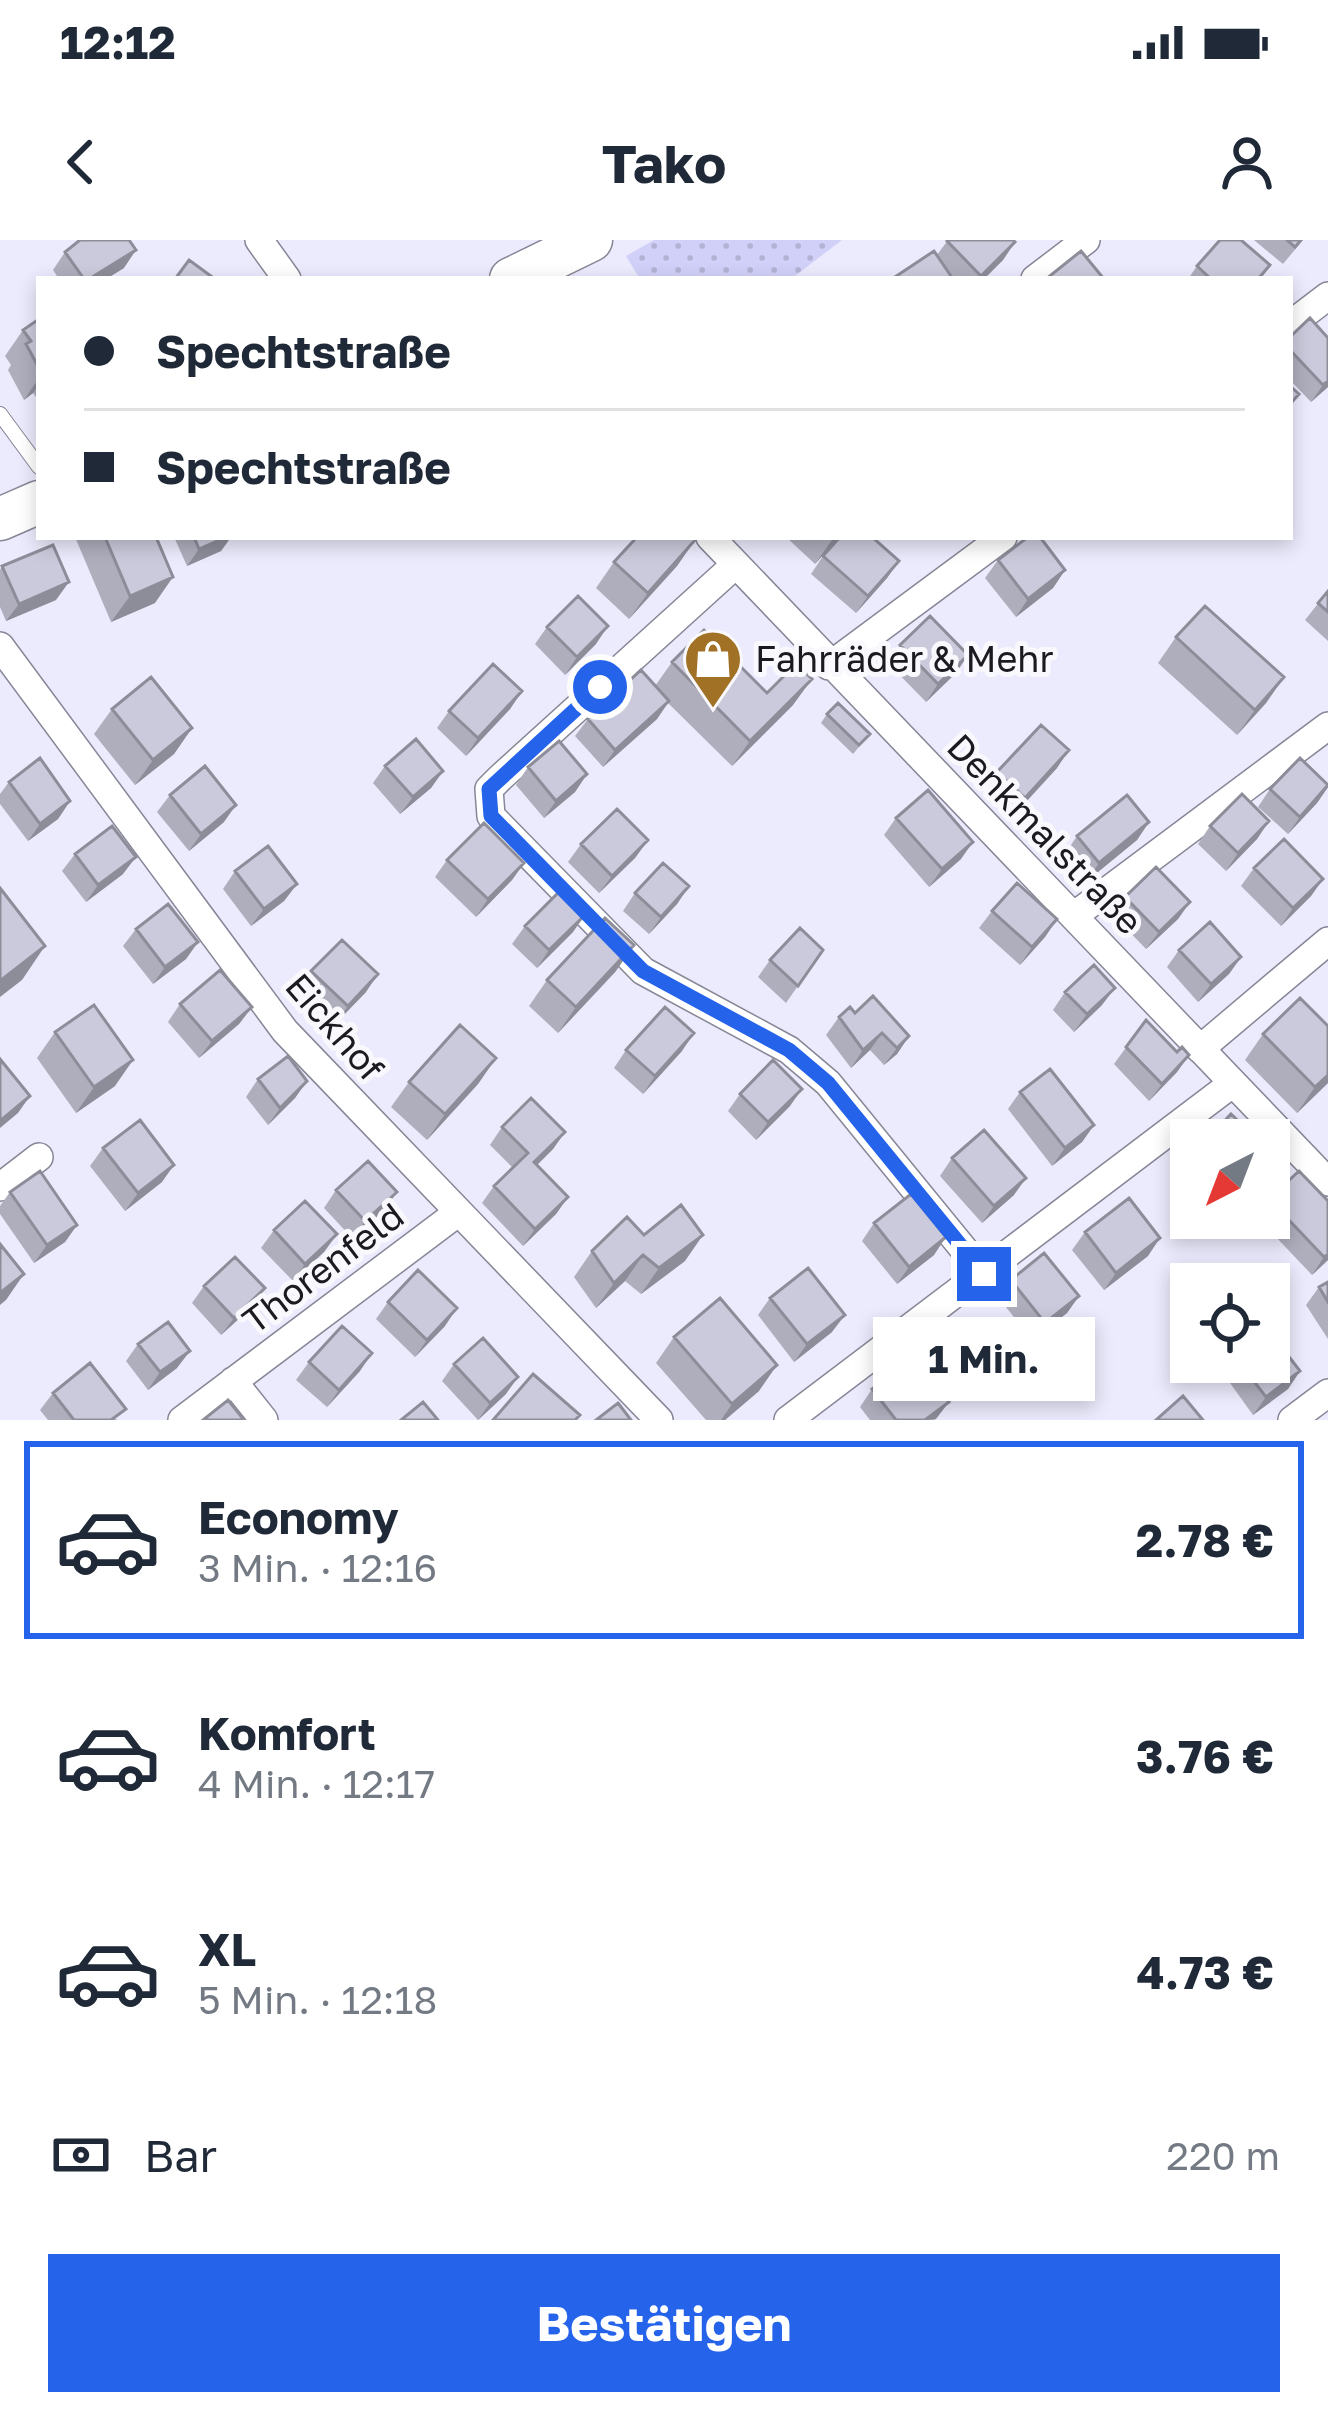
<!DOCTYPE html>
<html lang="de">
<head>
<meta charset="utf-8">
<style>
	:root { --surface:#fff; --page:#f6f6f7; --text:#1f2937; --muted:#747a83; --line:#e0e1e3; --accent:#2563eb }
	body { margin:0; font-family:"Golos Text",sans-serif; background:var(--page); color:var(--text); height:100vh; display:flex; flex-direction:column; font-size:45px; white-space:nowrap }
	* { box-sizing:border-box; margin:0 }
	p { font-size:39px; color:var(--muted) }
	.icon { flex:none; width:66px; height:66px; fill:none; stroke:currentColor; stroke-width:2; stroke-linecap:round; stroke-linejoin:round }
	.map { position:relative; height:1180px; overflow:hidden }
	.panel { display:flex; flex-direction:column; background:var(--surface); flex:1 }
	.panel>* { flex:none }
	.hud { position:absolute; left:36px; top:36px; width:1257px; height:264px; border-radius:0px; box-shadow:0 6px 18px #0003; display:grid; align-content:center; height:264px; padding:0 48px; background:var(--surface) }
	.needle { width:78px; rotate:222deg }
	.buttons { position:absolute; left:1170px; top:879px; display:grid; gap:24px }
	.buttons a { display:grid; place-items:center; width:120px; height:120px; border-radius:0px; background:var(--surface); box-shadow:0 6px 18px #0003; font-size:60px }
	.end { position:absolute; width:54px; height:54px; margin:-27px; border:15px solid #2563eb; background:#fff; box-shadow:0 0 0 6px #fff }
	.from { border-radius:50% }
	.bubble { position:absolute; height:84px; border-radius:0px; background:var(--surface); box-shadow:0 6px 18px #0003; font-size:39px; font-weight:700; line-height:84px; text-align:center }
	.hud b { display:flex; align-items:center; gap:42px; height:114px; font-size:45px }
	.hud b+b { border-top:3px solid var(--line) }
	.hud i { width:30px; height:30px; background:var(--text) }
	ul { padding:21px 0 0; list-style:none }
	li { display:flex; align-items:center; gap:36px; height:198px; margin:0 24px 18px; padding:0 24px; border:6px solid transparent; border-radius:0px }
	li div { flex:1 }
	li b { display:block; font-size:45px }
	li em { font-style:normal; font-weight:700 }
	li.active { border-color:var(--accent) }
	li>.icon { width:108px; height:108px; stroke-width:1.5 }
	.pay { display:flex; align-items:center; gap:30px; height:132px; padding:0 48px; font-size:45px }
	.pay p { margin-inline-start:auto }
	.primary-button { display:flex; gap:24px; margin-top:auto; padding:24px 48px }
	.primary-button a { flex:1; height:138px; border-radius:0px; background:var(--accent); color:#fff; font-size:48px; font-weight:700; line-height:138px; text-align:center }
	.status { display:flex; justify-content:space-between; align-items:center; height:84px; padding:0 60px; background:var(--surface); direction:ltr }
	.status svg { height:33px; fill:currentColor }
	header { display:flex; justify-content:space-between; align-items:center; height:156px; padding:0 48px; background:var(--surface); font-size:54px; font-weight:700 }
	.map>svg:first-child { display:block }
</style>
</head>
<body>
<div class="status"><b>12:12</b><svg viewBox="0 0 49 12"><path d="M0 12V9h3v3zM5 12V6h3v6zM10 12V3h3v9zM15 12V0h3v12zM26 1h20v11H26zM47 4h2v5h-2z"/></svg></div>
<header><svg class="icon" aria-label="back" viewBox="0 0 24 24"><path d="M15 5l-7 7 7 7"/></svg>Tako<svg class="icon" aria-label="person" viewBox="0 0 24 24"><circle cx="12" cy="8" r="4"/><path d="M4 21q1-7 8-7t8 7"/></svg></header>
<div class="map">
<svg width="1328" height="1180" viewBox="0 0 1328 1180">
	<defs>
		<pattern id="grass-dots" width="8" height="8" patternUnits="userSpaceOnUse" patternTransform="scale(3)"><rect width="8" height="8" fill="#d1d0f8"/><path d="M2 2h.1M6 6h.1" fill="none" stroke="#b3b2d4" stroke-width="1.8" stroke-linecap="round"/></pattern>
	</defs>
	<rect width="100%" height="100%" fill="#ebebfd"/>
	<path fill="url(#grass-dots)" d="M654 0H842L791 39H640L626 16Z"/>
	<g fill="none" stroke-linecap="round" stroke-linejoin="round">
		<defs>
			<path id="lane" d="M0 174 39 227"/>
			<path id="street" d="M259 0 287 39
				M1035 39 1086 0
				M1290 85 1328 56
				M710 297 1328 942
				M734 326 500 538 489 549 491 576 643 731 789 810 828 843 984 1034
				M0 406 285 791 659 1180
				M829 426 1003 297
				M1075 675 1328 486
				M1200 809 1328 701
				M0 947 39 917
				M233 1141 264 1180
				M182 1180 456 974
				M788 1180 1233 843
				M1292 1180 1328 1153"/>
			<path id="primary" d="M511 39 591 0
				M0 279 39 262"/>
		</defs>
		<use href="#lane" stroke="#868697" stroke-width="16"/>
		<use href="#street" stroke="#868697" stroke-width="30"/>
		<use href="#primary" stroke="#868697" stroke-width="45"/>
		<use href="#lane" stroke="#fff" stroke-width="14"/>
		<use href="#street" stroke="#fff" stroke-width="27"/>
		<use href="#primary" stroke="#fff" stroke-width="42"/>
	</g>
	<path fill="#aeaebd" d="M948 0 1015 2 1003 20 984 39H954L937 15Z
		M1254 0H1303L1283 24Z
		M65 12 124 28 106 39H59L53 30Z
		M1270 25 1261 39H1188L1197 26Z
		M39 79V161L33 153 24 160 8 130 11 125 5 116 23 90Z
		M1290 97 1328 147 1311 162 1290 140Z
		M75 297H156L155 363 111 382Z
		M174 297H231L221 311 187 326Z
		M786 297H839L815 324Z
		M695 300 677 326 629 379 596 348 614 322Z
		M823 316 899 321 887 338 856 373 811 334Z
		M998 320 1065 330 1053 348 1016 377 985 338Z
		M2 326 56 360 6 381 0 367V330Z
		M1328 351V401L1305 380Z
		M547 387 596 404 565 435 535 404Z
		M1176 397 1284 437 1266 463 1237 495 1158 423Z
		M900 405 956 433 926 462 888 423Z
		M672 422 767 453 793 465 732 526 668 463 657 479 603 527 575 496 588 479 655 446Z
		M522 451 510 469 466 516 437 488 449 471Z
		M112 469 192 488 174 514 135 545 94 494Z
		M827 474 863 502 853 514 821 483Z
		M385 526 443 531 431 548 400 574 373 543Z
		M528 527 587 534 575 552 544 578 516 545Z
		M1057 528 1013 576 985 550 997 532Z
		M9 542 70 561 58 579 28 601 0 564V554Z
		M1328 547 1317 563 1288 594 1258 567 1270 549Z
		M170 555 224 582 189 611 157 572Z
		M896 578 961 619 929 647 884 595Z
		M1269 581 1257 599 1226 631 1198 604 1210 586Z
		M1149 582 1137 600 1087 641 1065 614 1077 596Z
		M648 600 635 618 599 653 568 622 581 604Z
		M75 614 123 634 86 662 62 631Z
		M447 620 524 623 512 640 476 677 435 637Z
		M1254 628 1323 639 1311 656 1281 686 1241 646Z
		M235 631 297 644 284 661 251 686 223 649Z
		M689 646 677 664 649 694 623 671 635 653Z
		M1125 657 1190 662 1178 679 1146 709 1113 675Z
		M992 671 1057 679 1045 697 1020 725 979 688Z
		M525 686 573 692 537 728 512 704Z
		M136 689 198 702 186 719 153 744 123 706Z
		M823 710 786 763 758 737 770 720Z
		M1179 710 1241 717 1229 734 1198 762 1167 727Z
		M311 731 366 752 336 783 299 749Z
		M616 731 558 793 529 766 547 740Z
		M1065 752 1102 765 1074 792 1053 770Z
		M180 764 252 767 239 784 199 818 168 782Z
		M855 773 909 796 897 814 884 825 870 810 851 828 826 795 839 777Z
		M1146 780 1177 812 1189 815 1177 832 1149 861 1114 824Z
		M1328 786V843L1297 873 1245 820 1263 794Z
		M55 792 115 846 76 873 37 818Z
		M626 810 682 811 643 854 614 828Z
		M496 818 478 844 427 900 391 867 409 842Z
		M258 839 307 841 295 858 268 885 246 857Z
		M1020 852 1094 885 1082 902 1052 926 1008 869Z
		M740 854 790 866 756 900 728 871Z
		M502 887 565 892 553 909 537 925 568 957 556 974 523 1006 482 963 494 946 513 928 490 905Z
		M103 908 162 942 125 971 90 926Z
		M952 918 1014 955 982 983 940 936Z
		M1191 919V935L1184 928Z
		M336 950 385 969 353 999 324 968Z
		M10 952 77 985 65 1002 34 1023 0 974V966Z
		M1269 959 1328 1020 1312 1035 1258 978H1269Z
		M874 983 934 1015 897 1044 862 1001Z
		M274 990 337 994 324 1012 293 1041 261 1008Z
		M1085 992 1148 1016 1104 1050 1072 1010Z
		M644 995 685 1021 641 1054 625 1041 596 1068 574 1037 592 1011Z
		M1011 1040 1079 1056 1067 1073 1032 1100 998 1057Z
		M1328 1042V1099L1306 1065 1319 1047Z
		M204 1046 265 1048 253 1066 221 1095 192 1063Z
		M770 1058 832 1092 794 1122 758 1075Z
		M388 1062 445 1086 415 1117 376 1079Z
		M674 1097 759 1151 725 1180H706L656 1123Z
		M138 1104 177 1128 148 1150 126 1121Z
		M309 1122 360 1131 327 1167 296 1140Z
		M454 1124 506 1154 478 1180 442 1141Z
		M1242 1126 1300 1131 1288 1149 1253 1175 1230 1143Z
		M872 1149 936 1180H870L860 1167Z
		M53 1153 118 1180H48L40 1170Z"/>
	<path fill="#8d8d9a" d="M1015 2 1003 20 984 39H979Z
		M136 10 124 28 106 39H89Z
		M39 138V145L33 153 24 160Z
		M1328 141V147L1311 162 1323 145Z
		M226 297H231L221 311 187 326 199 309Z
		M834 297H839L815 324Z
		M695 300 677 326 629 379 648 353Z
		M899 321 887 338 856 373 868 356Z
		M1065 330 1053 348 1016 377 1028 359Z
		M173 337 155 363 111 382 130 356Z
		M69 342 56 360 6 381 19 364Z
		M608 386 596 404 565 435 577 417Z
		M968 415 956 433 926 462 938 444Z
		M1284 437 1266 463 1237 495 1255 470Z
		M812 439 793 465 732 526 750 501Z
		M522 451 510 469 466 516 478 498Z
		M669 461 657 479 603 527 615 510Z
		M192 488 174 514 135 545 153 520Z
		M1069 510 1057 528 1013 576 1025 558Z
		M443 531 431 548 400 574 413 557Z
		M587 534 575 552 544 578 556 561Z
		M1328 547 1317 563 1288 594 1300 577Z
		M70 561 58 579 28 601 40 584Z
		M236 565 224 582 189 611 201 594Z
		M1269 581 1257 599 1226 631 1238 613Z
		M1149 582 1137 600 1087 641 1099 623Z
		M648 600 635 618 599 653 612 636Z
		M973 602 961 619 929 647 942 629Z
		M136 617 123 634 86 662 98 645Z
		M524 623 512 640 476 677 488 659Z
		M1323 639 1311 656 1281 686 1293 668Z
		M297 644 284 661 251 686 264 669Z
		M689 646 677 664 649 694 661 677Z
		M1190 662 1178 679 1146 709 1159 692Z
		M585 675 573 692 537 728 549 710Z
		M1057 679 1045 697 1020 725 1032 707Z
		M198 702 186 719 153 744 165 727Z
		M634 705 616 731 558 793 576 767Z
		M45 706 22 740 0 757V741Z
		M1241 717 1229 734 1198 762 1211 744Z
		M378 734 366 752 336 783 348 766Z
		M1115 748 1102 765 1074 792 1087 774Z
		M252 767 239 784 199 818 212 801Z
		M694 793 682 811 643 854 655 836Z
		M882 793 870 810 851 828 863 810Z
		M909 796 897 814 884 825 897 808Z
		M1189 815 1177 832 1149 861 1162 844Z
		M496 818 478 844 427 900 445 874Z
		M133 820 115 846 76 873 94 847Z
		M1328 835V843L1297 873 1315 847Z
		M307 841 295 858 268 885 280 868Z
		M802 849 790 866 756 900 768 882Z
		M30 856 18 873 0 888V881Z
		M1094 885 1082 902 1052 926 1065 908Z
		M565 892 553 909 522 940 534 922Z
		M174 925 162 942 125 971 138 953Z
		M1026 938 1014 955 982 983 994 966Z
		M397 952 385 969 353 999 365 981Z
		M568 957 556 974 523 1006 535 989Z
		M77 985 65 1002 34 1023 47 1005Z
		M337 994 324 1012 293 1041 305 1024Z
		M703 995 685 1021 641 1054 659 1028Z
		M946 997 934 1015 897 1044 909 1027Z
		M1160 998 1148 1016 1104 1050 1116 1033Z
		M1328 1014V1020L1312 1035 1324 1017Z
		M643 1015 625 1041 596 1068 614 1043Z
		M24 1034 6 1060 0 1065V1053Z
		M265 1048 253 1066 221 1095 234 1078Z
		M1079 1056 1067 1073 1032 1100 1045 1083Z
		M457 1068 445 1086 415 1117 427 1100Z
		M845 1075 832 1092 794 1122 807 1104Z
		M190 1111 177 1128 148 1150 160 1132Z
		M372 1113 360 1131 327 1167 339 1150Z
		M777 1125 759 1151 725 1180H721L732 1164Z
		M1300 1131 1288 1149 1253 1175 1266 1157Z
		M518 1137 506 1154 478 1180 490 1163Z
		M949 1162 936 1179 925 1180Z"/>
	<path fill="#cacadc" stroke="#8d8d9a" stroke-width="3" d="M80 0H129L136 10 89 39H84L65 12Z
		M948 0H1013L1015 2 981 36 947 1Z
		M1220 0H1241L1270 25 1258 39H1211L1197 26Z
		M1287 0H1301L1295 7Z
		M934 11 953 39H892Z
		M1081 11 1104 39H1046Z
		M189 20 215 39H175Z
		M1310 78 1328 98V141L1323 145 1290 110V97Z
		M39 79V128L26 104 31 101 23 90Z
		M1290 146 1299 154 1290 164Z
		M105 297H156L173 337 130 356Z
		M194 297H226L199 309Z
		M637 297H691L695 300 648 353 614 322Z
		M840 297H872L899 321 868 356 823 316Z
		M1028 297H1040L1065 330 1028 359 998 320Z
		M53 305 69 342 19 364 2 326Z
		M1328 351V372L1318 363Z
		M578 356 608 386 577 417 547 387Z
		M1205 366 1284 437 1255 470 1176 397Z
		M930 376 968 415 938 444 900 405Z
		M704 390 767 453 796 424 812 439 750 501 672 422Z
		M493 424 522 451 478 498 449 471Z
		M641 430 669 461 615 510 588 479Z
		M151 437 192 488 153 520 112 469Z
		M838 463 870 494 859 505 827 474Z
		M1041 485 1069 510 1025 558 997 532Z
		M416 499 443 531 413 557 385 526Z
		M559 501 587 534 556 561 528 527Z
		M40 518 70 561 40 584 9 542Z
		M1300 518 1328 545 1300 577 1270 549Z
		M205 526 236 565 201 594 170 555Z
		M928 550 973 602 942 629 896 578Z
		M1242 554 1269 581 1238 613 1210 586Z
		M1127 555 1149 582 1099 623 1077 596Z
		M617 569 648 600 612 636 581 604Z
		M484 583 524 623 488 659 447 620Z
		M112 586 136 617 98 645 75 614Z
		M1284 599 1323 639 1293 668 1254 628Z
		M268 606 297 644 264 669 235 631Z
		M663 623 689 646 661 677 635 653Z
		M1156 627 1190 662 1159 692 1125 657Z
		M1017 643 1057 679 1032 707 992 671Z
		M0 648 45 706 0 741Z
		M561 650 585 675 549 710 525 686Z
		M168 664 198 702 165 727 136 689Z
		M605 678 634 705 576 767 547 740Z
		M1210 682 1241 717 1211 744 1179 710Z
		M800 688 823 710 798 746 770 720Z
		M342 700 378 734 348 766 311 731Z
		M1094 725 1115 748 1087 774 1065 752Z
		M220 730 252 767 212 801 180 764Z
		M873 756 909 796 897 808 882 793 863 810 839 777 850 767 855 773Z
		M1300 758 1328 786V835L1315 847 1263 794Z
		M94 765 133 820 94 847 55 792Z
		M665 767 694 793 655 836 626 810Z
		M1146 780 1177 812 1182 807 1189 815 1162 844 1126 807Z
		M460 785 496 818 445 874 409 842Z
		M288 816 307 841 280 868 258 839Z
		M0 819 30 856 0 881Z
		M773 820 802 849 768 882 740 854Z
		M1050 829 1094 885 1065 908 1020 852Z
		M531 858 565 892 534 922 568 957 535 989 494 946 528 913 502 887Z
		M1231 874 1258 900H1207Z
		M140 880 174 925 138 953 103 908Z
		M984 890 1026 938 994 966 952 918Z
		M368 921 397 952 365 981 336 950Z
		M40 931 77 985 47 1005 10 952Z
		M1299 931 1328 961V1014L1324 1017 1269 959Z
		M911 954 946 997 909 1027 874 983Z
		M1129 958 1160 998 1116 1033 1085 992Z
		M305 961 337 994 305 1024 274 990Z
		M681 965 703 995 659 1028 643 1015 614 1043 592 1011 627 977 644 995Z
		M0 1004 24 1034 0 1053Z
		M1044 1013 1079 1056 1045 1083 1011 1040Z
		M235 1017 265 1048 234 1078 204 1046Z
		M808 1028 845 1075 807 1104 770 1058Z
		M418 1030 457 1068 427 1100 388 1062Z
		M1328 1042V1062L1319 1047Z
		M720 1058 777 1125 732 1164 674 1097Z
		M168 1082 190 1111 160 1132 138 1104Z
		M342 1086 372 1113 339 1150 309 1122Z
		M483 1098 518 1137 490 1163 454 1124Z
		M1276 1100 1300 1131 1266 1157 1242 1126 1247 1122H1269V1105Z
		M914 1117 949 1162 925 1180H896L872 1149Z
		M90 1123 126 1169 111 1180H74L53 1153Z
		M533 1134 580 1175 575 1180H493Z
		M1183 1156 1203 1180H1156Z
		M228 1160 244 1180H203Z
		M423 1162 438 1180H401Z
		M618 1163 631 1180H596Z"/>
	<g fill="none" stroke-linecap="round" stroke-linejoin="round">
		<path stroke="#2563eb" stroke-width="15" d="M600 447 489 549 491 576 643 731 789 810 828 843 984 1034"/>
	</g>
	<defs>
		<symbol id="shop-pin" viewBox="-11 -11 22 30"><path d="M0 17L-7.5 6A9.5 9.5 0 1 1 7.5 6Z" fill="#a17225" stroke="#f9f9fd"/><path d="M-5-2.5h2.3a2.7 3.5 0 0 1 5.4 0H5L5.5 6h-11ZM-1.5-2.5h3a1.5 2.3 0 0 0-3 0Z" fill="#fff"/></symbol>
	</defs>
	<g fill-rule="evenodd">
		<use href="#shop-pin" x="680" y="386" width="66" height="90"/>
	</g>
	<g text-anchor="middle" stroke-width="10" stroke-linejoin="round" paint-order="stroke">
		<g font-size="36" fill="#1a1a20" stroke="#f9f9fd" text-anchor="start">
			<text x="755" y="432">Fahrräder &amp; Mehr</text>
		</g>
		<g font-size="36" fill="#1a1a20" stroke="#f9f9fd">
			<text transform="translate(1045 594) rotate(46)" y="13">Denkmalstraße</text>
			<text transform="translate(335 787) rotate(49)" y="13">Eickhof</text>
			<text transform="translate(323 1028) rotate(-37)" y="13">Thorenfeld</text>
		</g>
	</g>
</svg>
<div class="buttons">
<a><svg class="needle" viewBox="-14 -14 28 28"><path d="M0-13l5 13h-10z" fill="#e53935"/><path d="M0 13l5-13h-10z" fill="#747a83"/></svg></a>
<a><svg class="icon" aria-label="locate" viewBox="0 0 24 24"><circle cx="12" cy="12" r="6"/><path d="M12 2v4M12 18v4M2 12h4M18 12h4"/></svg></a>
</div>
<i class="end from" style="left:600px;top:447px"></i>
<i class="end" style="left:984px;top:1034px"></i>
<div class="bubble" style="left:873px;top:1077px;width:222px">1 Min.</div>
<div class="hud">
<b><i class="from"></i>Spechtstraße</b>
<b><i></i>Spechtstraße</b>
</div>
</div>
<section class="panel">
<ul>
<li class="active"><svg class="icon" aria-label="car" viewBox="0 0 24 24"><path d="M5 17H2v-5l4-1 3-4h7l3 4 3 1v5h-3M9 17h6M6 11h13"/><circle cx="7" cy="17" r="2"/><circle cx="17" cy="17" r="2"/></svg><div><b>Economy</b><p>3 Min. · 12:16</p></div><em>2.78 €</em></li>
<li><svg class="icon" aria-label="car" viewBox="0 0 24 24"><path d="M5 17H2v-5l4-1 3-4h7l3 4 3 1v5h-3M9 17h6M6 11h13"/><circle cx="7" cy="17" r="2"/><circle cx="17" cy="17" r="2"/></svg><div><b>Komfort</b><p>4 Min. · 12:17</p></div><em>3.76 €</em></li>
<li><svg class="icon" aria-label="car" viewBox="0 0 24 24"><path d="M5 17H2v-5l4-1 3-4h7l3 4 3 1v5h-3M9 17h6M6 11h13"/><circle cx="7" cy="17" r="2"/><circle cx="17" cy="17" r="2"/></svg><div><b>XL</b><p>5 Min. · 12:18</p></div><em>4.73 €</em></li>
</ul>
<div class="pay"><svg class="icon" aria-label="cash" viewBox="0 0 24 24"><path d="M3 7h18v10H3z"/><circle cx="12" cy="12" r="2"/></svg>Bar<p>220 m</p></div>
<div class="primary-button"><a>Bestätigen</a></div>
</section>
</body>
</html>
